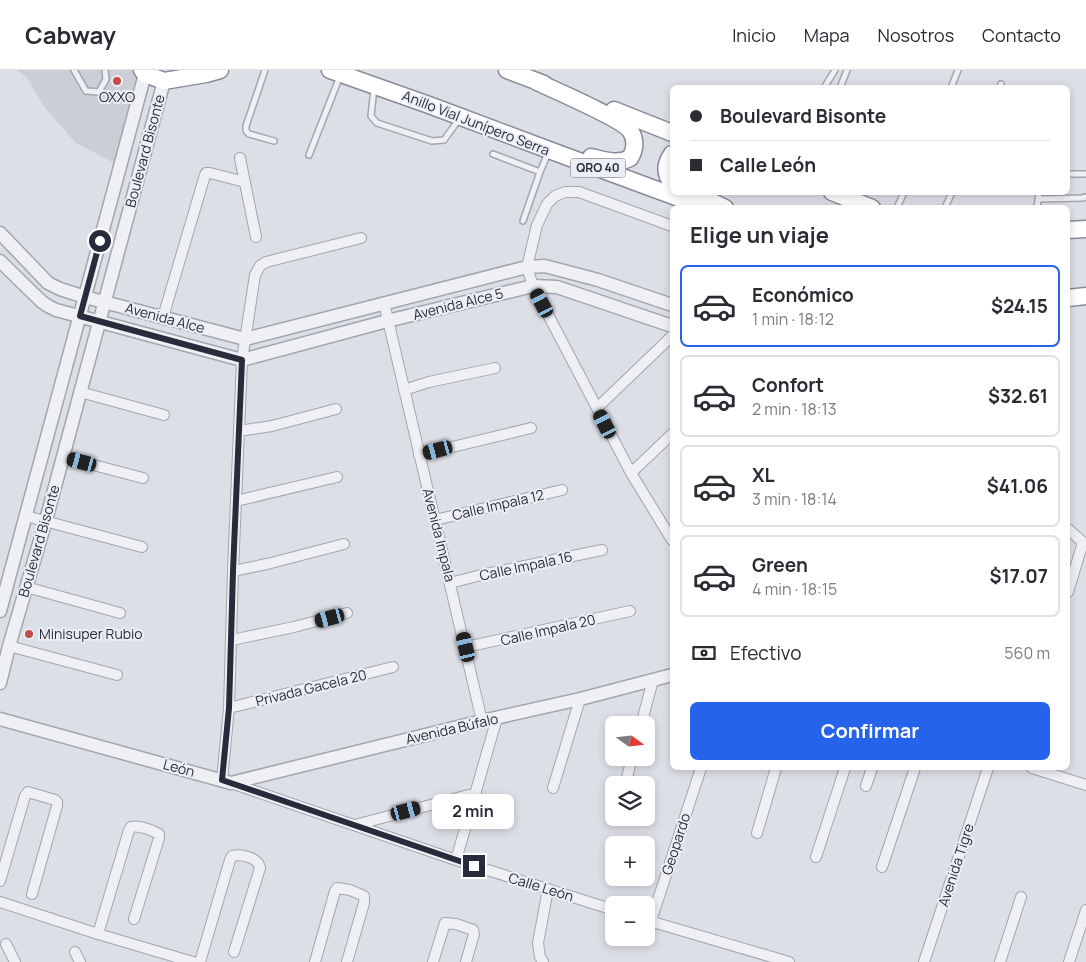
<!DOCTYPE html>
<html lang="es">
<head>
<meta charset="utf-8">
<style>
	:root { --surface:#fff; --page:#f7f7f7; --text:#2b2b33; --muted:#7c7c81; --line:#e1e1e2; --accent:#2563eb }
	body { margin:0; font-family:Manrope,sans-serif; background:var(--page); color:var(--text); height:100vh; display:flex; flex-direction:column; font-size:19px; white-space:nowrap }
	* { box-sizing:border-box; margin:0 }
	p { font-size:16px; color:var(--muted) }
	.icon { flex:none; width:28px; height:28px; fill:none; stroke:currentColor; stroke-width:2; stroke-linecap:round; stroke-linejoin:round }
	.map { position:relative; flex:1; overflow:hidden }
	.details { position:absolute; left:670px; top:135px; width:400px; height:565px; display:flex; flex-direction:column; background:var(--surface); border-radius:8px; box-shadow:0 2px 8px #0003 }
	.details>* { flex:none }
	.hud { position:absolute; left:670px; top:15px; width:400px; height:110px; border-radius:8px; box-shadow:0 2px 8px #0003; display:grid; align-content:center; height:110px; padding:0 20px; background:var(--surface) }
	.needle { width:32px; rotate:105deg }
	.buttons { position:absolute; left:605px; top:646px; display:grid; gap:10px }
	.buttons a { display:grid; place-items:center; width:50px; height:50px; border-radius:8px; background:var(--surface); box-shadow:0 2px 8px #0003; font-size:25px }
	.end { position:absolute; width:22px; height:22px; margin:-11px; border:6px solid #282b3b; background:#fff; box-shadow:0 0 0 2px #fff }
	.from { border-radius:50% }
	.bubble { position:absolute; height:35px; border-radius:8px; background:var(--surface); box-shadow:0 2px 8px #0003; font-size:16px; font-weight:700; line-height:35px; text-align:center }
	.car { position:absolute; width:15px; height:30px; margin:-15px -8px; border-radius:6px; box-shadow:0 0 4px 1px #0007; background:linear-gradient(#222 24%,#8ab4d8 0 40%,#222 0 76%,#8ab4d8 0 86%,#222 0) }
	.hud b { display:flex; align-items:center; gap:18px; height:48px; font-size:19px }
	.hud b+b { border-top:1px solid var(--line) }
	.hud i { width:12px; height:12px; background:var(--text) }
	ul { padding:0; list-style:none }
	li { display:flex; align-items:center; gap:15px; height:82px; margin:0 10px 8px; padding:0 10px; border:2px solid var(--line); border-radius:8px }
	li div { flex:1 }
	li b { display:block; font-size:19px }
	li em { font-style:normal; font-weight:700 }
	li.active { border-color:var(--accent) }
	li>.icon { width:45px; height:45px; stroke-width:1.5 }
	h2 { padding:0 20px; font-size:22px; line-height:60px }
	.pay { display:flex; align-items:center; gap:12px; height:55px; padding:0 20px; font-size:19px }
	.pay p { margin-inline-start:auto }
	.primary-button { display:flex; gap:10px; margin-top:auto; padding:10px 20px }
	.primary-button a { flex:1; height:58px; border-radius:8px; background:var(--accent); color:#fff; font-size:20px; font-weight:700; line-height:58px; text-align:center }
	header { display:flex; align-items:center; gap:30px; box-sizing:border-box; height:70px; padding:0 25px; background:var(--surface); border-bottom:1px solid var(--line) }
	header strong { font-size:24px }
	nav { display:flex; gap:28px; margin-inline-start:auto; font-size:18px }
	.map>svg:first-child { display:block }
</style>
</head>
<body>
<header>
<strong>Cabway</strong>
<nav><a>Inicio</a><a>Mapa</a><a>Nosotros</a><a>Contacto</a></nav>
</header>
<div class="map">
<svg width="1086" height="892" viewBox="0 0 1086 892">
	<rect width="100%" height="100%" fill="#dddfe6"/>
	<path fill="#cbced7" d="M17 0H142L120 96 76 73 45 38 27 8Z"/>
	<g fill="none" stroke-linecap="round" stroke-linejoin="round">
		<defs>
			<path id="service" d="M74 0 86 21 99 22 106 9 105 0
				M265 0 246 56V61L249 64 274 71
				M374 18 371 46 377 53 432 71 444 70 460 48
				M824 18 835 0
				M840 18 847 0
				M951 18 958 0
				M999 18 1001 14
				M493 84 540 102
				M309 85 340 6
				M1068 104H1086
				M1038 129 1082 128 1086 127
				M897 138 904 122
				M945 138 952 122
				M1037 138 1039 122
				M523 151 540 102 548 83"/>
			<path id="minor" d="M240 88 256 167
				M672 156 579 122H565L555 126 547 134 537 155 527 197 533 216 631 403 672 470
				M384 233 482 651
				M163 247 205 105 206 103H210L245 112
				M404 320 429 312 495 298
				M80 322 164 345
				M597 338 672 266
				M239 361 272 356 336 339
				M419 385 531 358
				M63 387 143 408
				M631 403 672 364
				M236 431 337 407
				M26 446 142 477
				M435 450 562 420
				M1068 459 1086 475
				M233 501 267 494 344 474
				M450 513 481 505 602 480
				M26 517 120 543
				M1068 522 1083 472
				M232 570 294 557 347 543
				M9 576 117 605
				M466 577 630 541
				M229 638 393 597
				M641 655 653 610
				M1032 698 1086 715
				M222 710 229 638 233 501 242 290 255 205 260 196 266 192 361 168
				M231 713 456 790 614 840
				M625 715 632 688
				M866 716 872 698
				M553 718 580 629
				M355 755 476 723
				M757 763 776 698
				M816 787 845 698
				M456 790 497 648
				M882 797 915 698
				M0 811 25 726 28 722 55 730 57 732V736L32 824
				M0 832 98 864 193 892
				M646 850 789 892
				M651 851 701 698
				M98 864 129 760 131 757C139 755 152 760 159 764V768L134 849
				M6 874 15 892
				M75 882 80 892
				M200 892 230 790 232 786C241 784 258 787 260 798L234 882
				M315 892 335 821 337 818 350 820 364 826V833L347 892
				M433 892 445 853 456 854 473 860 474 864 466 892
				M543 892 540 887 538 873 548 819
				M924 892 988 698
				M1000 892 1021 827
				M1069 892 1086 840"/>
			<path id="tertiary" d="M0 163 48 213 60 219 85 227 245 269 527 197 545 196 598 210 672 235
				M0 191 42 232 48 236 56 240 242 290 387 251 533 216 557 217 672 256
				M0 541 145 4
				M0 613 9 576 46 450 164 11
				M0 649 231 713 482 651 580 629 672 605"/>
			<path id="trunk" d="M142 0 145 4 164 11 206 4 220 0
				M330 0 429 35 549 80 706 138
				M507 0 544 14
				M535 11C552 19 625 50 631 62 636 70 635 80 630 88 617 95 604 90 591 87
				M614 40 672 63
				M672 84C665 94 664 103 672 113
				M832 122 872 138
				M698 125 725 138
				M1068 160 1086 159
				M1068 228 1086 226"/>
		</defs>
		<use href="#service" stroke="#a3a5af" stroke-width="8"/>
		<use href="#minor" stroke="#a3a5af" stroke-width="12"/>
		<use href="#tertiary" stroke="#a3a5af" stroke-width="15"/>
		<use href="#trunk" stroke="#868a9b" stroke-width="19"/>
		<use href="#service" stroke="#eff0f4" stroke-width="5"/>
		<use href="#minor" stroke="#eff0f4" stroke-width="10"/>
		<use href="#tertiary" stroke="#eff0f4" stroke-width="12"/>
		<use href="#trunk" stroke="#fff" stroke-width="16"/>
	</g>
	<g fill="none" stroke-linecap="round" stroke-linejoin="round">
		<path stroke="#282b3b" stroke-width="6" d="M100 171 80 246 242 290 233 501 229 638 222 710 474 796"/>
	</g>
	<g fill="#c34d4a" stroke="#eceef4" stroke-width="2">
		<circle cx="117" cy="11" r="5"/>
		<circle cx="29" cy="564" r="5"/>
	</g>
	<g text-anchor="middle" stroke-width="4" stroke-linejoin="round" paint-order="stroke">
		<rect fill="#eceef4" stroke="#636672" stroke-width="1" x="570.5" y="88.5" width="55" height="19" rx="4"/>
		<g font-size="12" font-weight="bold" fill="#282b3b">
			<text x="598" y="102">QRO 40</text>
		</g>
		<g font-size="14" fill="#282b3b" stroke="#eceef4">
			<text x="117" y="32">OXXO</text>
			<text x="39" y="569" text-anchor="start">Minisuper Rubio</text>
		</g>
		<g font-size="14" fill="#282b3b" stroke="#eceef4">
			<text transform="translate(476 53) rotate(21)" y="5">Anillo Vial Junípero Serra</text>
			<text transform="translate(145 81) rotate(-75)" y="5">Boulevard Bisonte</text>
			<text transform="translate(458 234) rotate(-14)" y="5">Avenida Alce 5</text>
			<text transform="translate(165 248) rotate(15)" y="5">Avenida Alce</text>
			<text transform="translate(498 435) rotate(-13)" y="5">Calle Impala 12</text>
			<text transform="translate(439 465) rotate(76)" y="5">Avenida Impala</text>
			<text transform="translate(39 471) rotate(-74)" y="5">Boulevard Bisonte</text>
			<text transform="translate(526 496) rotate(-12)" y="5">Calle Impala 16</text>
			<text transform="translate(548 560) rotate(-13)" y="5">Calle Impala 20</text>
			<text transform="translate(311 618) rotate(-14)" y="5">Privada Gacela 20</text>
			<text transform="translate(452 659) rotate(-13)" y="5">Avenida Búfalo</text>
			<text transform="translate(179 698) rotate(15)" y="5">León</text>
			<text transform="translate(676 774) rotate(-72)" y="5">Geopardo</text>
			<text transform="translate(956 795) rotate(-72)" y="5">Avenida Tigre</text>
			<text transform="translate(541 817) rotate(17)" y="5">Calle León</text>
		</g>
	</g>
</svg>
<div class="buttons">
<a><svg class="needle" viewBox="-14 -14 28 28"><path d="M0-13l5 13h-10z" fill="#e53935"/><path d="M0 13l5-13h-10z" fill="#7c7c81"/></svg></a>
<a><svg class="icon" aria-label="layers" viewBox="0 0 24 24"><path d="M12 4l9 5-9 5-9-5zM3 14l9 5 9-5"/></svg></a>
<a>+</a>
<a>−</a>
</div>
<i class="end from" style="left:100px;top:171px"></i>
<i class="end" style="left:474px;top:796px"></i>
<div class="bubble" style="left:432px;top:724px;width:82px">2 min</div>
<i class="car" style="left:542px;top:233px;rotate:332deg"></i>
<i class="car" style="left:605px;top:354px;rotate:333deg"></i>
<i class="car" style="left:438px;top:380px;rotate:255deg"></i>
<i class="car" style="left:82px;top:392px;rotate:285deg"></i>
<i class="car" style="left:330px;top:548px;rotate:255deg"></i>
<i class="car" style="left:466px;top:577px;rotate:347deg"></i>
<i class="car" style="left:406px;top:741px;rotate:75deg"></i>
<div class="hud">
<b><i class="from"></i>Boulevard Bisonte</b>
<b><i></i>Calle León</b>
</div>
<section class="details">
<h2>Elige un viaje</h2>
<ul>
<li class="active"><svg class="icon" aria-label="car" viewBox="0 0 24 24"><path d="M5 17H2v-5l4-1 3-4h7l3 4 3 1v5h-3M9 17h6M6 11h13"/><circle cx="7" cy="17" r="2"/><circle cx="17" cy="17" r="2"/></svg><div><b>Económico</b><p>1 min · 18:12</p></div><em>$24.15</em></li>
<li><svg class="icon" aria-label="car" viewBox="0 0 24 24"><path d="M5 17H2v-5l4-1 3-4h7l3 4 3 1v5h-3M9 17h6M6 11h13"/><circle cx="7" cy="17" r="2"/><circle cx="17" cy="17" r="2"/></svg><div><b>Confort</b><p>2 min · 18:13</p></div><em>$32.61</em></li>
<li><svg class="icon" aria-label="car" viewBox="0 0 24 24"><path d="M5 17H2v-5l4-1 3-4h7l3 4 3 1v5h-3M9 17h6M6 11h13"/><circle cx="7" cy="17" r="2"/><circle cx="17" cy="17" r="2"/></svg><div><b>XL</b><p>3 min · 18:14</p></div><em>$41.06</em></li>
<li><svg class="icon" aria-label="car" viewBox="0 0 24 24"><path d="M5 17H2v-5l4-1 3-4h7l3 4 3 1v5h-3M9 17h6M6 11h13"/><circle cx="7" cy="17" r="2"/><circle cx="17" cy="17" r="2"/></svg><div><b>Green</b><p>4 min · 18:15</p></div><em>$17.07</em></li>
</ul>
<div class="pay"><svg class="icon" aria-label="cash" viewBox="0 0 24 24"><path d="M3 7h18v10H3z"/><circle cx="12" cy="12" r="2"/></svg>Efectivo<p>560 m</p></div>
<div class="primary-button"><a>Confirmar</a></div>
</section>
</div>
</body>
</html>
